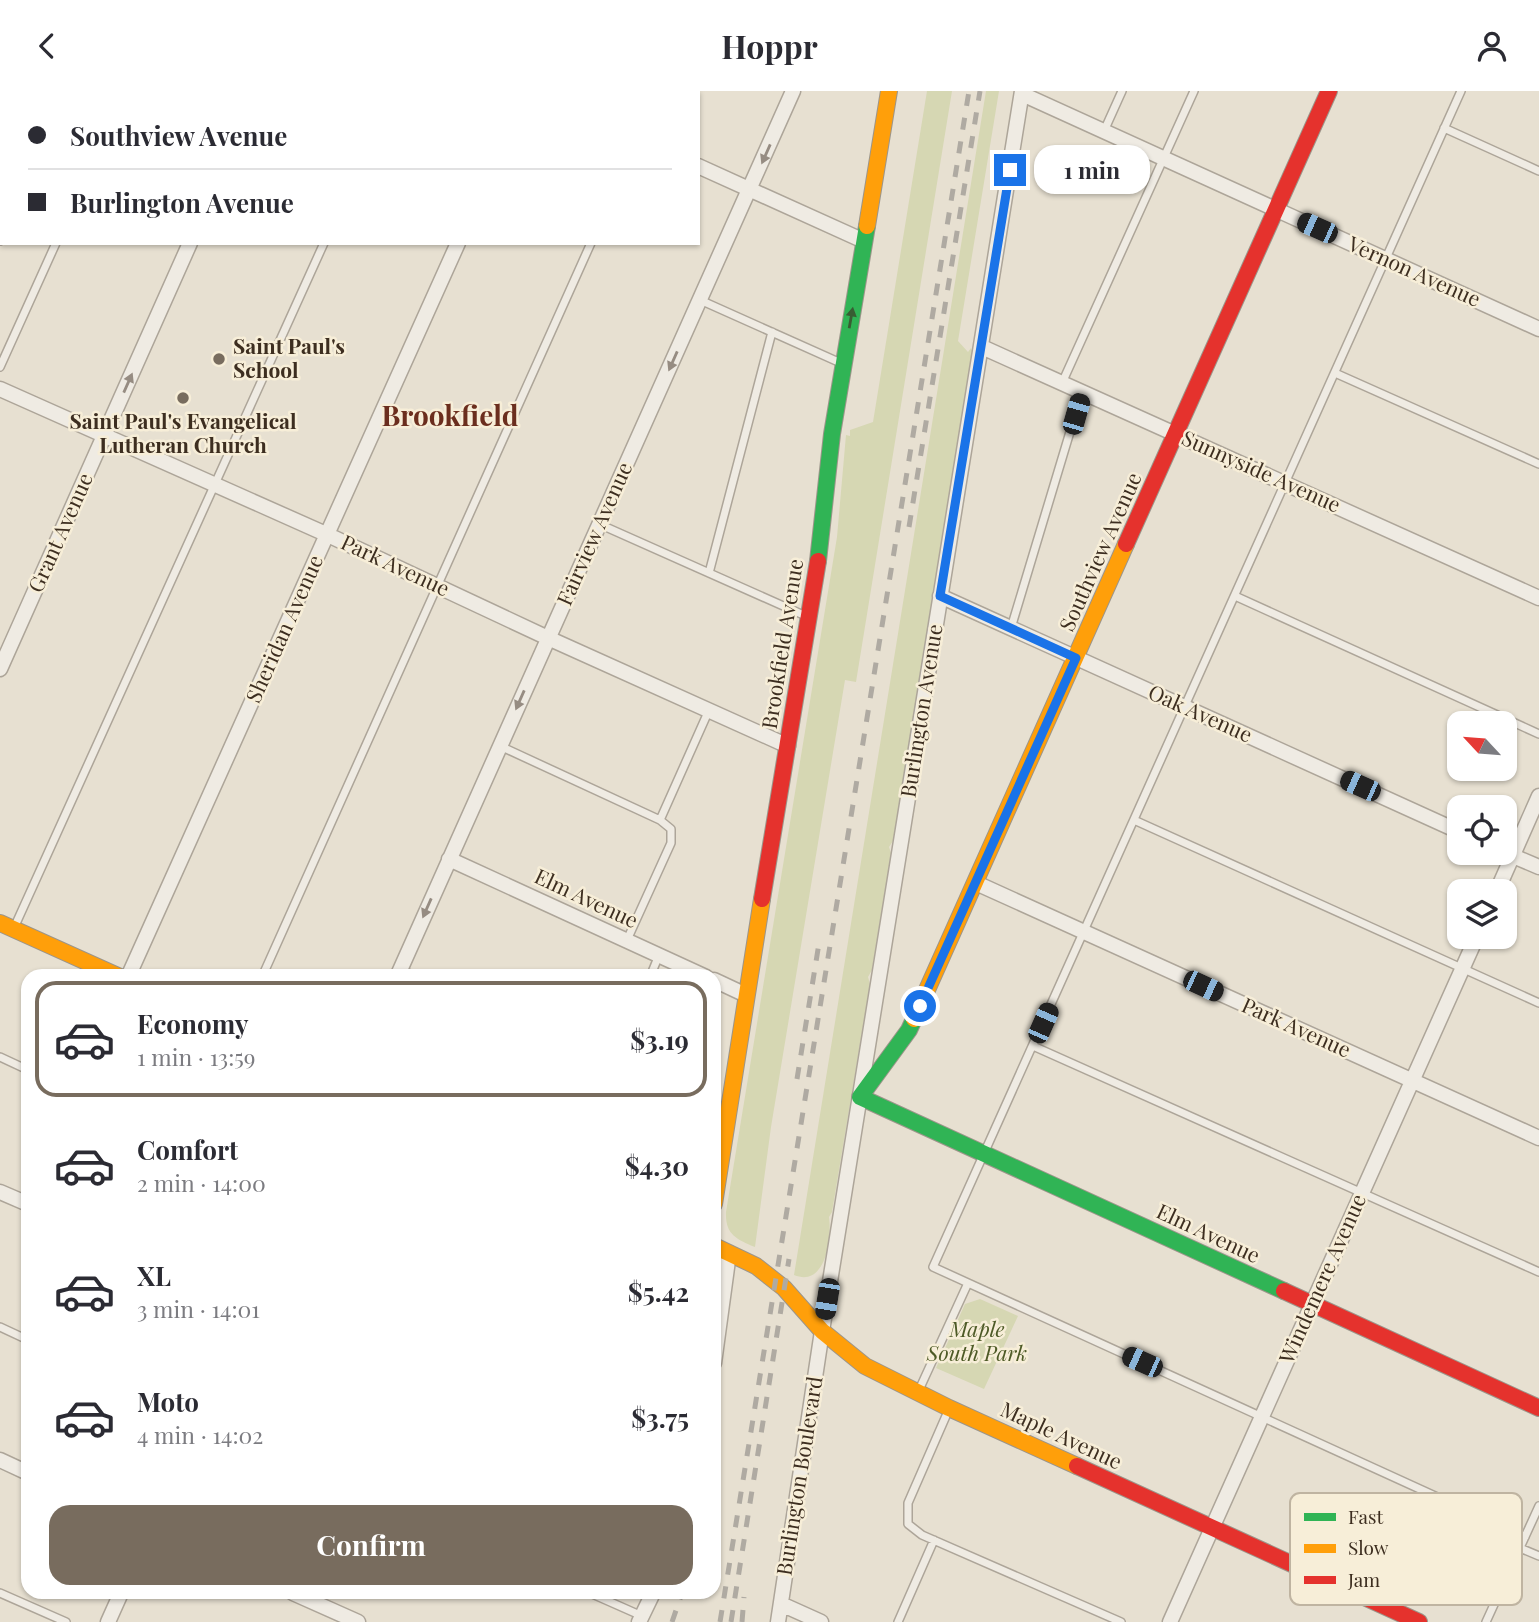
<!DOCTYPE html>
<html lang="en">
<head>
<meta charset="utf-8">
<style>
	:root { --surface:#fff; --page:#f2f2f3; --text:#2b2b33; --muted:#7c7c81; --line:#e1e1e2; --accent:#786c5e }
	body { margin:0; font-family:"Playfair Display",serif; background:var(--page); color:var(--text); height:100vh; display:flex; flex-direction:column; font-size:26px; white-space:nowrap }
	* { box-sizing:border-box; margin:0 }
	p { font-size:23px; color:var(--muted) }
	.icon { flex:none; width:38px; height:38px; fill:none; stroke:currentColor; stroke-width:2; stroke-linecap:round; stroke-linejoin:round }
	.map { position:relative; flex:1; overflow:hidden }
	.sheet { position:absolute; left:21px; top:878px; width:700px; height:630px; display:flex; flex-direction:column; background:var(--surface); border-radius:21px; box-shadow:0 2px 5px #0004 }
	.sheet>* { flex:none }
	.hud { position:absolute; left:0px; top:0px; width:700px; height:154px; box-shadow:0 2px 5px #0004; display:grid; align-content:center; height:154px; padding:0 28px; background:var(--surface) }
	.needle { width:46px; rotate:296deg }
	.tools { position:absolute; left:1447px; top:620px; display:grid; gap:14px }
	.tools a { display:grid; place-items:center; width:70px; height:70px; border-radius:14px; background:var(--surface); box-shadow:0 2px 5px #0004; font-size:35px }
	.end { position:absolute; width:32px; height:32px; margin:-16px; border:9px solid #1a73e8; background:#fff; box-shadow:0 0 0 4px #fff }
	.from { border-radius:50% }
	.bubble { position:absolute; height:49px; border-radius:21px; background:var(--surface); box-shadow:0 2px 5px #0004; font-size:23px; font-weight:700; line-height:49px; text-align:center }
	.car { position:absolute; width:21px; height:42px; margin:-21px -10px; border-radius:9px; box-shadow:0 0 5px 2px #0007; background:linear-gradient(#222 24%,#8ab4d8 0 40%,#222 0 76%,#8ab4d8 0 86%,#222 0) }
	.hud b { display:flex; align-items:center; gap:24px; height:66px; font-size:26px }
	.hud b+b { border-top:2px solid var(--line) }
	.hud i { width:18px; height:18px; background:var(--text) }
	ul { padding:12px 0 0; list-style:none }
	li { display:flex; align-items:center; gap:21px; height:116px; margin:0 14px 10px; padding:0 14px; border:4px solid transparent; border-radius:21px }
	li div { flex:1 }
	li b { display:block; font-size:26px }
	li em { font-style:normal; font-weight:700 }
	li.on { border-color:var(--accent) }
	li>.icon { width:63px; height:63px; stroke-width:1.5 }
	.cta { display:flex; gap:14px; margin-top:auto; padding:14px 28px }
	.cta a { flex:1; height:80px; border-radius:21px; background:var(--accent); color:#fff; font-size:28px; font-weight:700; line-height:80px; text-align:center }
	header { display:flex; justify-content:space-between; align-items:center; height:91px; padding:0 28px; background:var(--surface); font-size:32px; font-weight:700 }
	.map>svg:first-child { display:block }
</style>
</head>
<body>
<header><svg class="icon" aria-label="back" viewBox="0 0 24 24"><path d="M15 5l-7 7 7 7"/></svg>Hoppr<svg class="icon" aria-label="person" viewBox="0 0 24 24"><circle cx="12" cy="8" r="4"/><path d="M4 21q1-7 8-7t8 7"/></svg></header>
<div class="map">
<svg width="1539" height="1531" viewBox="0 0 1539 1531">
	<rect width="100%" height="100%" fill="#e7e0d1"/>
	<path fill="#d6d7b3" d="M927 0H952L856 591 845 589 771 1036 755 1156C736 1148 725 1143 726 1121L837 446 846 344 850 345V339L873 331Z
		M986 0H999L958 250 968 261 971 257 972 260 893 750 889 756 891 762 872 879 868 886 870 893 832 1121 829 1126C832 1147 826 1197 794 1184Z
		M980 1208 1018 1225 984 1298 936 1277 965 1213Z"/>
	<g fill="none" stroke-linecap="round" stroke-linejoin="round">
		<defs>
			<path id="lane" d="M1461 0 933 1176 1525 1446
				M392 2 393 0
				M658 2 659 0
				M1444 37 1539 80
				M1104 40 1122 0
				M0 150 2 149
				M700 209 843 273
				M0 276 56 152
				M1335 282 1539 373
				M1062 292 1194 0
				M599 433 808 526
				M709 482 772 241
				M1235 505 1539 643
				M1011 537 1082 301
				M500 655 660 729 671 738V752L627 849
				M660 729 709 619
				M1134 729 1539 912
				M14 837 324 152
				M400 878 416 886
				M262 886 591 152
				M650 886 659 864
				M1033 955 1539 1181
				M0 966 28 979
				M0 1236 28 1249
				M919 1299 968 1192
				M949 1318 908 1412V1433L922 1444 1121 1531
				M1520 1457 1539 1465
				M0 1502 66 1531
				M590 1502 642 1525
				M898 1531 934 1449
				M1486 1531 1539 1415"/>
			<path id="street" d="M530 0 534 2
				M257 2 258 0
				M1022 3 1539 238
				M698 75 864 150
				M982 256 1539 507
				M0 298 328 444 548 547 788 655
				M940 505 1460 741
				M0 578 190 152
				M1506 762 1539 776
				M449 768 706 886
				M976 792 1539 1047
				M1497 800 1539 705
				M128 886 458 152
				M397 886 793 0
				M714 889 746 904
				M0 1101 28 1113
				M714 1272 729 1162
				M0 1369 28 1382
				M293 1502 358 1531
				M781 1513 821 1531
				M108 1531 121 1502
				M639 1531 653 1502
				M778 1531 822 1240 1022 0
				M1170 1531 1477 845"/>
			<path id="fast" d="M29 2 34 0
				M818 470 832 343 867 135
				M914 928 909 939 860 1006 1284 1200"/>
			<path id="slow" d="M0 13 2 12
				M867 135 889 0
				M0 832 120 886
				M914 928 1126 453
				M714 1113 762 808
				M714 1155 756 1175 784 1197 822 1240 865 1275 949 1317 1077 1375"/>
			<path id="jam" d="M1126 453 1329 0
				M762 808 818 470
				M1284 1200 1539 1317
				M1077 1375 1419 1531"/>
		</defs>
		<use href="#lane" stroke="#ada599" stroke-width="10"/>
		<use href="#street" stroke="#ada599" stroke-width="17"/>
		<use href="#fast" stroke="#9c958a" stroke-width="18"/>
		<use href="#slow" stroke="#9c958a" stroke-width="18"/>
		<use href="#jam" stroke="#9c958a" stroke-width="18"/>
		<use href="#lane" stroke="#efebe3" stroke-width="7"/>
		<use href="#street" stroke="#efebe3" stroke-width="14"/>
		<use href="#fast" stroke="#30b455" stroke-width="16"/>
		<use href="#slow" stroke="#ff9f0a" stroke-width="16"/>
		<use href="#jam" stroke="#e5322d" stroke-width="16"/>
		<path stroke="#afaaa2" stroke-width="5" stroke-dasharray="12 12" stroke-linecap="butt" d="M909 436 980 0
			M797 988 820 846
			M672 1531 682 1502
			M720 1531 969 0
			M731 1531 789 1168
			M742 1531 744 1506"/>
	</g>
	<defs><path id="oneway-solid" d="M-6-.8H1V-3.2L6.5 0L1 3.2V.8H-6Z" transform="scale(1.75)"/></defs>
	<g fill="#968c82">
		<use href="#oneway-solid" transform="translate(766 63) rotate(114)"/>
		<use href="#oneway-solid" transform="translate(673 270) rotate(114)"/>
		<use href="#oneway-solid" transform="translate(128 292) rotate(-66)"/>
		<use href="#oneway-solid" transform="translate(520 609) rotate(114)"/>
		<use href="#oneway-solid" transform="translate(427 817) rotate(114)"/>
	</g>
	<use fill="#385d33" href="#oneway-solid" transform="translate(851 227) rotate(-80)"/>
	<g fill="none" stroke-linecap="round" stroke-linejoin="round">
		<path stroke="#1a73e8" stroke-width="9" d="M920 915 1076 567 940 505 1010 79"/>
	</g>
	<g fill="#786c5e" stroke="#f7eed8" stroke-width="2.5">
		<circle cx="219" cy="268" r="7"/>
		<circle cx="183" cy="307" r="7"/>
	</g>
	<g text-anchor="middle" stroke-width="5" stroke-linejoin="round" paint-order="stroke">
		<g font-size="21" fill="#3d2e20" stroke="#f7eed8">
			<text transform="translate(1414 181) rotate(24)" y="7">Vernon Avenue</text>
			<text transform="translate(1261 381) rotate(24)" y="7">Sunnyside Avenue</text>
			<text transform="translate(61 442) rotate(-66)" y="7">Grant Avenue</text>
			<text transform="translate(595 443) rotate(-66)" y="7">Fairview Avenue</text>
			<text transform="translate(1101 461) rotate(-66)" y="7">Southview Avenue</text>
			<text transform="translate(395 475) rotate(25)" y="7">Park Avenue</text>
			<text transform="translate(285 538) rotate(-66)" y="7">Sheridan Avenue</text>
			<text transform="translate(783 553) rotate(-81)" y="7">Brookfield Avenue</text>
			<text transform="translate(922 620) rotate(-81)" y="7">Burlington Avenue</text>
			<text transform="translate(1200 623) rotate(24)" y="7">Oak Avenue</text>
			<text transform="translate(586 808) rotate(25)" y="7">Elm Avenue</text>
			<text transform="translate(1296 937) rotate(24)" y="7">Park Avenue</text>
			<text transform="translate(1208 1143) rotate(25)" y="7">Elm Avenue</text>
			<text transform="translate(1323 1188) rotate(-66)" y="7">Windemere Avenue</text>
			<text transform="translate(1061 1345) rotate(25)" y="7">Maple Avenue</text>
			<text transform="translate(800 1385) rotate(-81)" y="7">Burlington Boulevard</text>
		</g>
		<g font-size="21" font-weight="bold" fill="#3d2e20" stroke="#f7eed8" text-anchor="start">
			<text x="233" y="263">Saint Paul's<tspan x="233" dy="24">School</tspan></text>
			<text x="183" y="338" text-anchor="middle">Saint Paul's Evangelical<tspan x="183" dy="24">Lutheran Church</tspan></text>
		</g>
		<g font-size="21" font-style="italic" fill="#4d5a26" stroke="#f7eed8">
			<text x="977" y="1246">Maple<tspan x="977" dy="24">South Park</tspan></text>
		</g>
		<g font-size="28" font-weight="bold" fill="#6b2e1e" stroke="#f7eed8">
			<text x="450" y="335">Brookfield</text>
		</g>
	</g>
	<rect x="1290" y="1402" width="232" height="112" rx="10" fill="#f7eed8" stroke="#bfb4a1" stroke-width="2"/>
	<rect x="1304" y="1422" width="32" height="8" fill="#30b455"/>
	<rect x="1304" y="1453" width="32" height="9" fill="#ff9f0a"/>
	<rect x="1304" y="1485" width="32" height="8" fill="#e5322d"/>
	<g font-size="19" fill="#3d2e20">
		<text x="1348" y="1433">Fast</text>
		<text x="1348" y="1464">Slow</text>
		<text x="1348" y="1496">Jam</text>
	</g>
</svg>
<div class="tools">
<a><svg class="needle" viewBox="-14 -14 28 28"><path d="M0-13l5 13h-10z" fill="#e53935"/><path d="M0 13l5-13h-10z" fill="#7c7c81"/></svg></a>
<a><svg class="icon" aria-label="locate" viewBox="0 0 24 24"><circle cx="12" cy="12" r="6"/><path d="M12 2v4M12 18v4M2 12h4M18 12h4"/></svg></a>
<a><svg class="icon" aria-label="layers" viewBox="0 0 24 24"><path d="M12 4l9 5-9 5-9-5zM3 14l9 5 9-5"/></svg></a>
</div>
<i class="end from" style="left:920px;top:915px"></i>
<i class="end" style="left:1010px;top:79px"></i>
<div class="bubble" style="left:1034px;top:54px;width:116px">1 min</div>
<i class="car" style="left:1317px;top:137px;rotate:294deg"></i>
<i class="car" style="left:1076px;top:323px;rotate:16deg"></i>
<i class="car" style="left:1360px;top:695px;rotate:294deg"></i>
<i class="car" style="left:1203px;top:895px;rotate:115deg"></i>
<i class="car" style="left:1043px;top:932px;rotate:24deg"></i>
<i class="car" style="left:827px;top:1208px;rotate:189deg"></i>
<i class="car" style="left:1142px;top:1271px;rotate:294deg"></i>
<div class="hud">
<b><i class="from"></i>Southview Avenue</b>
<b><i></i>Burlington Avenue</b>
</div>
<section class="sheet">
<ul>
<li class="on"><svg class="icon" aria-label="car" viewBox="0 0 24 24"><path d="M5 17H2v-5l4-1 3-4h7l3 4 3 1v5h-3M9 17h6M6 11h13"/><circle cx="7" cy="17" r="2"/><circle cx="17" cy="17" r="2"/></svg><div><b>Economy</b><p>1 min · 13:59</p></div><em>$3.19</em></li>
<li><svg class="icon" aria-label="car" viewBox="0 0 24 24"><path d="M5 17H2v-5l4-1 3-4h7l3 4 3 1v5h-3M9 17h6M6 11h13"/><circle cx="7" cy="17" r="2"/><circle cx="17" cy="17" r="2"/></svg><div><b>Comfort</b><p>2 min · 14:00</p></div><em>$4.30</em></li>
<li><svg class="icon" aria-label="car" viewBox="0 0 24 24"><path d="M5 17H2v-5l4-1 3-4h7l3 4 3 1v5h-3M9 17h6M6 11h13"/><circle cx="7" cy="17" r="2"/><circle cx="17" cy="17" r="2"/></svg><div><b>XL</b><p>3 min · 14:01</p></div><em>$5.42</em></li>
<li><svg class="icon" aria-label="car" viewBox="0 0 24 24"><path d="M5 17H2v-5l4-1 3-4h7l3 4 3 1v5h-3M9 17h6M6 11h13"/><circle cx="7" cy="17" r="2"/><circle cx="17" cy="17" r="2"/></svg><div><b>Moto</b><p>4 min · 14:02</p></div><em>$3.75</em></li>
</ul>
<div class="cta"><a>Confirm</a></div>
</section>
</div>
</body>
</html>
